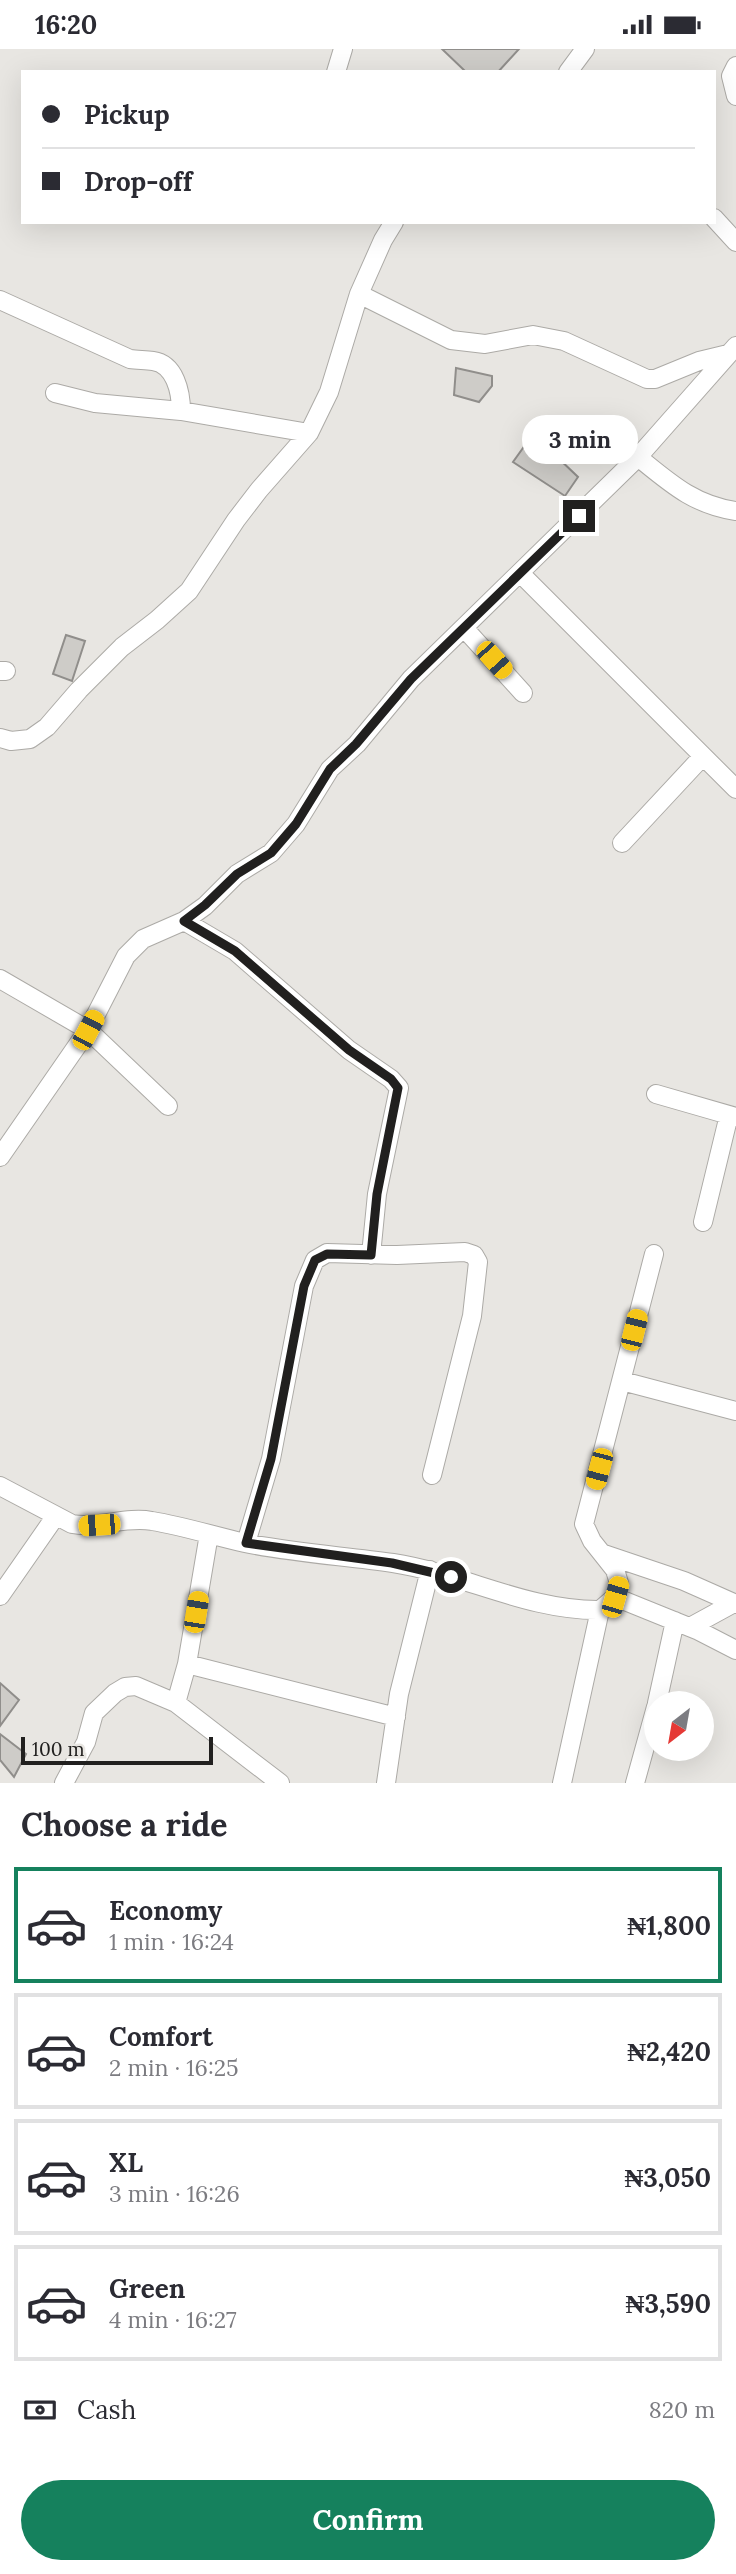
<!DOCTYPE html>
<html lang="en">
<head>
<meta charset="utf-8">
<style>
	:root { --surface:#fff; --page:#f7f7f7; --text:#2b2b33; --muted:#7c7c81; --line:#e1e1e2; --accent:#15815d }
	body { margin:0; font-family:Lora,serif; background:var(--page); color:var(--text); height:100vh; display:flex; flex-direction:column; font-size:26px; white-space:nowrap }
	* { box-sizing:border-box; margin:0 }
	p { font-size:23px; color:var(--muted) }
	.icon { flex:none; width:38px; height:38px; fill:none; stroke:currentColor; stroke-width:2; stroke-linecap:round; stroke-linejoin:round }
	.map { position:relative; height:1734px; overflow:hidden }
	.sheet { display:flex; flex-direction:column; background:var(--surface); flex:1 }
	.sheet>* { flex:none }
	.hud { position:absolute; left:21px; top:21px; width:695px; height:154px; border-radius:0px; box-shadow:0 7px 28px #0002; display:grid; align-content:center; height:154px; padding:0 21px; background:var(--surface) }
	.needle { width:46px; rotate:211deg }
	.buttons { position:absolute; left:644px; top:1642px; display:grid; gap:14px }
	.buttons a { display:grid; place-items:center; width:70px; height:70px; border-radius:50%; background:var(--surface); box-shadow:0 7px 28px #0002; font-size:35px }
	.scale { position:absolute; left:21px; bottom:18px; width:192px; box-sizing:border-box; padding-left:7px; border:4px solid #21201f; border-top:0; font-size:19px; line-height:24px; white-space:nowrap; color:#21201f; -webkit-text-stroke:5px #e8e6e2; paint-order:stroke }
	.end { position:absolute; width:32px; height:32px; margin:-16px; border:9px solid #21201f; background:#fff; box-shadow:0 0 0 4px #fff }
	.from { border-radius:50% }
	.bubble { position:absolute; height:49px; border-radius:24px; background:var(--surface); box-shadow:0 7px 28px #0002; font-size:23px; font-weight:700; line-height:49px; text-align:center }
	.car { position:absolute; width:21px; height:42px; margin:-21px -10px; border-radius:9px; box-shadow:0 0 5px 2px #0007; background:linear-gradient(#f5c518 24%,#345 0 40%,#f5c518 0 76%,#345 0 86%,#f5c518 0) }
	.hud b { display:flex; align-items:center; gap:24px; height:66px; font-size:26px }
	.hud b+b { border-top:2px solid var(--line) }
	.hud i { width:18px; height:18px; background:var(--text) }
	ul { padding:0; list-style:none }
	li { display:flex; align-items:center; gap:21px; height:116px; margin:0 14px 10px; padding:0 7px; border:4px solid var(--line); border-radius:0px }
	li div { flex:1 }
	li b { display:block; font-size:26px }
	li em { font-style:normal; font-weight:700 }
	li.active { border-color:var(--accent) }
	li>.icon { width:63px; height:63px; stroke-width:1.5 }
	h2 { padding:0 21px; font-size:32px; line-height:84px }
	.pay { display:flex; align-items:center; gap:18px; height:77px; padding:0 21px; font-size:26px }
	.pay p { margin-inline-start:auto }
	.cta { display:flex; gap:14px; margin-top:auto; padding:14px 21px }
	.cta a { flex:1; height:80px; border-radius:42px; background:var(--accent); color:#fff; font-size:28px; font-weight:700; line-height:80px; text-align:center }
	.status { display:flex; justify-content:space-between; align-items:center; height:49px; padding:0 35px; background:var(--surface); direction:ltr }
	.status svg { height:19px; fill:currentColor }
	.map>svg:first-child { display:block }
</style>
</head>
<body>
<div class="status"><b>16:20</b><svg viewBox="0 0 49 12"><path d="M0 12V9h3v3zM5 12V6h3v6zM10 12V3h3v9zM15 12V0h3v12zM26 1h20v11H26zM47 4h2v5h-2z"/></svg></div>
<div class="map">
<svg width="736" height="1734" viewBox="0 0 736 1734">
	<rect width="100%" height="100%" fill="#e8e6e2"/>
	<path fill="#ceccc8" stroke="#908e8b" stroke-width="2" d="M442 0H519L498 23H466Z
		M456 319 492 327V337L479 353 454 346Z
		M533 385 578 428 565 447 513 413Z
		M66 586 85 592 72 632 53 625Z
		M0 1634 19 1651 0 1677Z
		M0 1685 26 1705 14 1728 0 1711Z"/>
	<g fill="none" stroke-linecap="round" stroke-linejoin="round">
		<defs>
			<path id="minor" d="M736 17 731 27 736 47
				M336 23 343 0
				M568 23 585 0
				M714 169 736 193
				M359 245 451 291 485 295 533 286 564 292 647 330H655L699 312 728 305
				M0 251 130 310C137 311 145 311 153 312 175 315 181 343 181 362
				M55 344 95 354 181 362 309 384
				M638 408C670 434 694 456 736 462
				M521 525 736 740
				M464 579 523 644
				M0 622H6
				M0 689 11 692 30 690 47 678 79 641 122 598 157 571 189 542 236 471 259 441 309 384 329 343 359 245 383 191 394 173
				M622 794 703 707
				M184 872 235 902 349 1001 391 1030 399 1039 377 1145 371 1206
				M0 930 88 981 168 1057
				M656 1045 736 1068
				M0 1108 88 981 126 907 143 890 184 872 205 857 237 825 271 804 296 775 330 720 357 695 411 630 638 408 736 297
				M703 1173 729 1066
				M622 1332 736 1362
				M0 1437 72 1475C99 1480 125 1467 152 1472 183 1477 214 1487 245 1494 294 1504 344 1507 393 1514 464 1525 528 1562 600 1561
				M246 1494 271 1410 304 1237 315 1211 327 1204 397 1206 465 1203 474 1206 478 1213 472 1267 432 1426
				M604 1505 684 1532 736 1555
				M0 1547 55 1468
				M615 1548 699 1582 736 1601
				M690 1578 734 1554
				M187 1615 396 1668
				M176 1654 187 1615 209 1485
				M657 1654 675 1572
				M64 1734 86 1693 94 1664 115 1644 125 1638 136 1637 176 1654 280 1734
				M386 1734 399 1645 430 1521
				M562 1734 600 1561 615 1548 619 1534 615 1521 592 1492 584 1475 654 1205
				M635 1734 656 1658"/>
		</defs>
		<use href="#minor" stroke="#acaaa6" stroke-width="20"/>
		<use href="#minor" stroke="#fff" stroke-width="18"/>
	</g>
	<g fill="none" stroke-linecap="round" stroke-linejoin="round">
		<path stroke="#21201f" stroke-width="9" d="M451 1528 392 1514 246 1494 271 1410 304 1237 315 1211 327 1205 371 1206 377 1145 398 1039 391 1030 349 1001 235 902 184 872 205 856 237 825 271 804 296 775 330 720 356 695 411 630 579 467"/>
	</g>
</svg>
<div class="buttons">
<a><svg class="needle" viewBox="-14 -14 28 28"><path d="M0-13l5 13h-10z" fill="#e53935"/><path d="M0 13l5-13h-10z" fill="#7c7c81"/></svg></a>
</div>
<div class="scale">100 m</div>
<i class="end from" style="left:451px;top:1528px"></i>
<i class="end" style="left:579px;top:467px"></i>
<div class="bubble" style="left:522px;top:366px;width:116px">3 min</div>
<i class="car" style="left:494px;top:611px;rotate:138deg"></i>
<i class="car" style="left:88px;top:981px;rotate:28deg"></i>
<i class="car" style="left:634px;top:1281px;rotate:14deg"></i>
<i class="car" style="left:599px;top:1420px;rotate:195deg"></i>
<i class="car" style="left:99px;top:1476px;rotate:266deg"></i>
<i class="car" style="left:615px;top:1548px;rotate:16deg"></i>
<i class="car" style="left:196px;top:1563px;rotate:9deg"></i>
<div class="hud">
<b><i class="from"></i>Pickup</b>
<b><i></i>Drop-off</b>
</div>
</div>
<section class="sheet">
<h2>Choose a ride</h2>
<ul>
<li class="active"><svg class="icon" aria-label="car" viewBox="0 0 24 24"><path d="M5 17H2v-5l4-1 3-4h7l3 4 3 1v5h-3M9 17h6M6 11h13"/><circle cx="7" cy="17" r="2"/><circle cx="17" cy="17" r="2"/></svg><div><b>Economy</b><p>1 min · 16:24</p></div><em>₦1,800</em></li>
<li><svg class="icon" aria-label="car" viewBox="0 0 24 24"><path d="M5 17H2v-5l4-1 3-4h7l3 4 3 1v5h-3M9 17h6M6 11h13"/><circle cx="7" cy="17" r="2"/><circle cx="17" cy="17" r="2"/></svg><div><b>Comfort</b><p>2 min · 16:25</p></div><em>₦2,420</em></li>
<li><svg class="icon" aria-label="car" viewBox="0 0 24 24"><path d="M5 17H2v-5l4-1 3-4h7l3 4 3 1v5h-3M9 17h6M6 11h13"/><circle cx="7" cy="17" r="2"/><circle cx="17" cy="17" r="2"/></svg><div><b>XL</b><p>3 min · 16:26</p></div><em>₦3,050</em></li>
<li><svg class="icon" aria-label="car" viewBox="0 0 24 24"><path d="M5 17H2v-5l4-1 3-4h7l3 4 3 1v5h-3M9 17h6M6 11h13"/><circle cx="7" cy="17" r="2"/><circle cx="17" cy="17" r="2"/></svg><div><b>Green</b><p>4 min · 16:27</p></div><em>₦3,590</em></li>
</ul>
<div class="pay"><svg class="icon" aria-label="cash" viewBox="0 0 24 24"><path d="M3 7h18v10H3z"/><circle cx="12" cy="12" r="2"/></svg>Cash<p>820 m</p></div>
<div class="cta"><a>Confirm</a></div>
</section>
</body>
</html>
